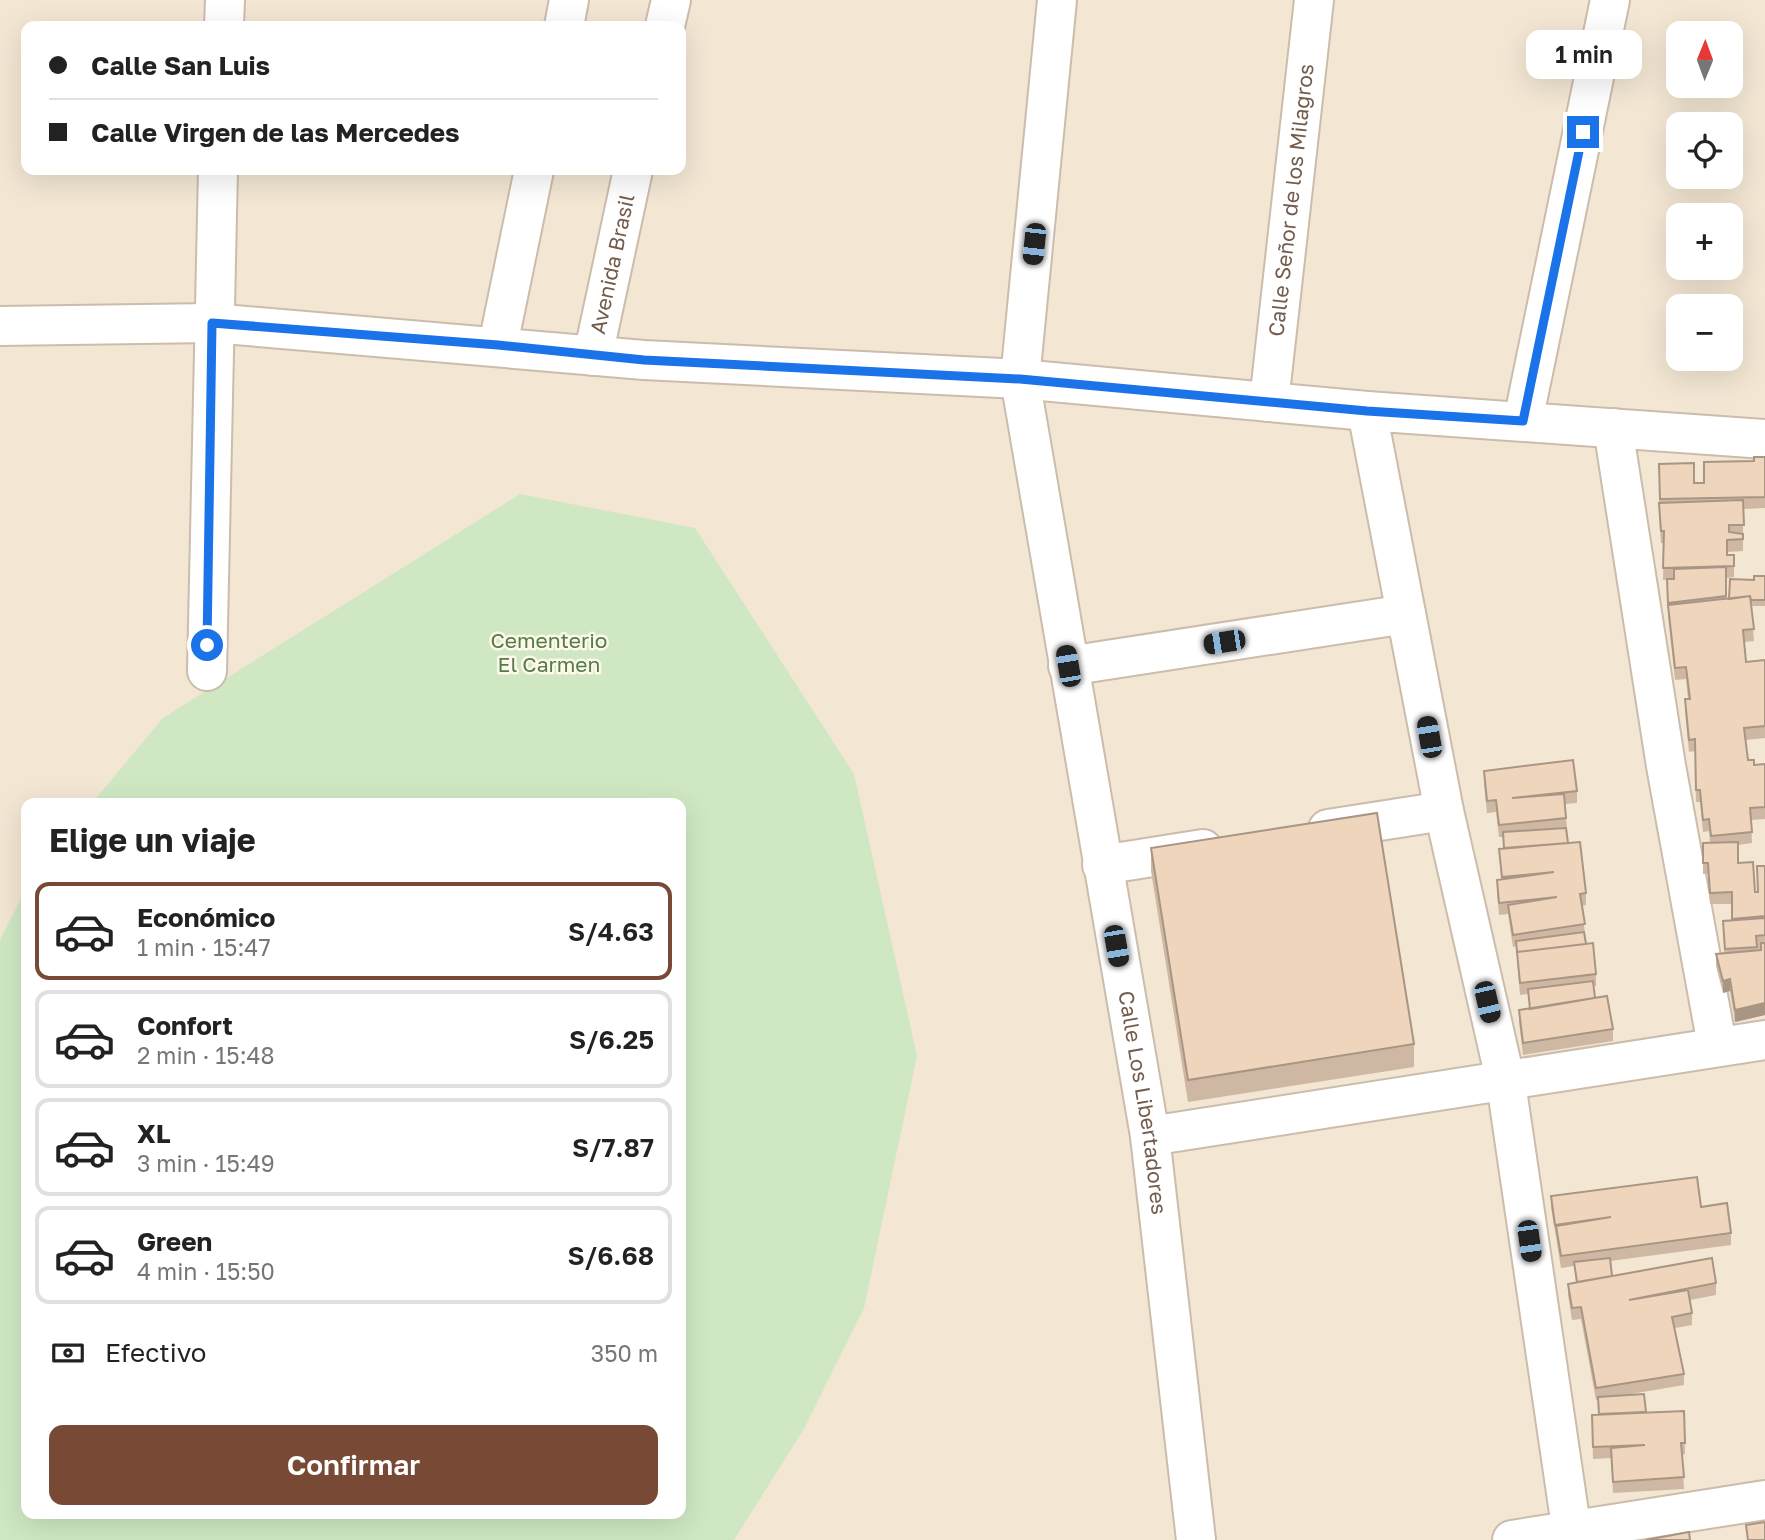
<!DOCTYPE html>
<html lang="es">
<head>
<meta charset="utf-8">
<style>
	:root { --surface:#fff; --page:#f2f2f2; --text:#222; --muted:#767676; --line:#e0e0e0; --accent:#784a35 }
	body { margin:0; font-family:"Golos Text",sans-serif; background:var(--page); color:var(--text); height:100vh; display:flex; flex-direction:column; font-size:26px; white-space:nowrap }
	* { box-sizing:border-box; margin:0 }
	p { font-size:23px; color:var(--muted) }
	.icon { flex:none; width:38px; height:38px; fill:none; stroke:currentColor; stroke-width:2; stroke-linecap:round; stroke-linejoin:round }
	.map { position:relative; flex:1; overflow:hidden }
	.panel { position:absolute; left:21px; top:798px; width:665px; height:721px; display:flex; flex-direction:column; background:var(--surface); border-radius:14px; box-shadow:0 7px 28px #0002 }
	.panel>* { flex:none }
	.hud { position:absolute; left:21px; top:21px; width:665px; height:154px; border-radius:14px; box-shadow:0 7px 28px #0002; display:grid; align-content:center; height:154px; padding:0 28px; background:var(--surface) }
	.needle { width:46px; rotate:1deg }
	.tools { position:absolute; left:1666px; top:21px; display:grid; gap:14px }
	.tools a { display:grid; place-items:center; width:77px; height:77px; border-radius:14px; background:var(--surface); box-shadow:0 7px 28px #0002; font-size:35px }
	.end { position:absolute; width:32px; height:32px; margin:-16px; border:9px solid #1a73e8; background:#fff; box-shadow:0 0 0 4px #fff }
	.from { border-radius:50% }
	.bubble { position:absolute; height:49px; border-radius:14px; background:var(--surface); box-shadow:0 7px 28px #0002; font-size:23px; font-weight:600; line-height:49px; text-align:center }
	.car { position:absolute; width:21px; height:42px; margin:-21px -10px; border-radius:9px; box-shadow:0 0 5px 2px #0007; background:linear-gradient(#222 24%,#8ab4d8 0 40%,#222 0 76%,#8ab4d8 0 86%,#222 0) }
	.hud b { display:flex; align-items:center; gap:24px; height:66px; font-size:26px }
	.hud b+b { border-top:2px solid var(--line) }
	.hud i { width:18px; height:18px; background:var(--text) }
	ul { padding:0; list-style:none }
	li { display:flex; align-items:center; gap:21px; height:98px; margin:0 14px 10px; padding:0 14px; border:4px solid var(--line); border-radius:14px }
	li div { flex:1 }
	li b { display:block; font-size:26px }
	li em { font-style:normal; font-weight:600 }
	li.selected { border-color:var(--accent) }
	li>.icon { width:63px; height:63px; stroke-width:1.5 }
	h2 { padding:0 28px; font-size:32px; line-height:84px }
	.pay { display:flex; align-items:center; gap:18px; height:77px; padding:0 28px; font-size:26px }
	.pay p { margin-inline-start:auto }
	.primary-button { display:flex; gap:14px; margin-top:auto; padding:14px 28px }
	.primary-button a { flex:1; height:80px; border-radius:14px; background:var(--accent); color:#fff; font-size:28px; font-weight:600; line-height:80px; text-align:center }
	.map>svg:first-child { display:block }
</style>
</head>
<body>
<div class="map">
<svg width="1765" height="1540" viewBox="0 0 1765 1540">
	<rect width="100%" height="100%" fill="#fbf4e4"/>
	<path fill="#f3e6d3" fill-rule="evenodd" d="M0 0H1765V1540H0ZM26 26H681V170H26ZM1678 33H1731V86H1678ZM1678 124H1731V177H1678ZM1678 215H1731V268H1678ZM1678 306H1731V359H1678ZM26 803H681V1514H26Z"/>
	<path fill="#cfe8c3" d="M520 494 695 528 854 774 917 1056 864 1308 804 1429 734 1540H0V940L26 888V1514H681V803H92L163 718Z"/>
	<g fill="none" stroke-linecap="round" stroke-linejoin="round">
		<defs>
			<g id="minor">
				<path id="s1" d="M1057 0 1020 379 1150 1136 1196 1540"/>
				<path d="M224 26 225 0"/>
				<path d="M0 326 212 323 644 360 1020 379 1367 411 1765 439"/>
				<path id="s2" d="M1269 402 1314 0"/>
				<path d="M1367 411 1444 811 1506 1083 1573 1540"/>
				<path d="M1523 421 1610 0"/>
				<path d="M1613 428 1666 766 1717 1045"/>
				<path d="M1068 666 1406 614"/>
				<path d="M207 671 218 170"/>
				<path d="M1328 829 1444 811"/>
				<path d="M1102 865 1203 849"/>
				<path d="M1150 1136 1765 1040"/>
				<path d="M1512 1540 1765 1500"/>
			</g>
			<g id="tertiary">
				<path d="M564 26 569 0"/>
				<path d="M665 26 671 0"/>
				<path d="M498 345 534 170"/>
				<path id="s3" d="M593 356 633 170"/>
			</g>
		</defs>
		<use href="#minor" stroke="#ccbcab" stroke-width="42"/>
		<use href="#tertiary" stroke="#ccbcab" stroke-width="42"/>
		<use href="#minor" stroke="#fff" stroke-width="38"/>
		<use href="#tertiary" stroke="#fff" stroke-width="38"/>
	</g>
	<path fill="#ceb7a3" d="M1765 457V508L1743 509V551L1727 552V555H1734V577L1726 578V599H1729L1754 580 1765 576V606H1751L1754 641 1744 642 1746 662 1765 660V738L1745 740 1748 760 1754 765 1765 764V819L1751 820 1752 843 1738 845V863L1755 892H1757L1765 866V1015L1735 1022 1730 991 1723 993 1716 966V954L1724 953 1723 921 1732 920V904H1710L1708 874H1703V843H1710L1709 831 1703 832 1700 802H1696L1695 751 1689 752 1685 711V699H1688L1686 679 1675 680 1668 617 1667 580H1663L1664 543H1661L1659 515V464L1694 483H1704Z
		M1484 771 1577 791V803L1565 804 1568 843 1586 893V905L1582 906 1586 944 1596 974V986H1593L1595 998 1613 1029V1041L1523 1055 1519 1022V1010L1530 1009 1528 994 1520 995 1516 946 1513 947 1508 914 1499 915 1497 892V880L1501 879 1499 849 1504 848 1503 837H1499L1496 812 1487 813 1484 783Z
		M1151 848 1414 1044V1067L1188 1102 1151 871Z
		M1551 1196 1701 1207 1731 1233V1245L1610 1261 1612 1276 1716 1283V1295L1690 1300 1692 1313V1325L1675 1328 1684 1374V1385L1625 1395 1646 1412 1684 1411 1685 1454 1682 1455 1684 1489 1613 1493 1611 1458 1593 1459 1592 1415 1598 1414V1400H1596L1581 1319 1572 1320 1568 1295V1284L1576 1282 1574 1266 1561 1268 1551 1207Z"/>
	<path fill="#a89584" d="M1730 979V991L1723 993V981Z
		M1765 1003V1015L1735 1022V1010Z"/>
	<path fill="#f0d5bd" stroke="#a89584" stroke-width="2" d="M1754 457H1765V497L1660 499 1659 464 1694 463V483H1704V462L1754 461Z
		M1743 500 1744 525H1729V532L1743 534V539L1727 540V555H1734V566L1663 568 1664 531H1661L1659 503Z
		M1726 567V596L1668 603 1667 579H1674V569Z
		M1754 576H1765V600H1751L1750 596 1729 599 1730 579 1754 580Z
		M1750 596 1754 629 1743 630 1746 662 1765 660V726L1744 728 1748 760H1754V765L1765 764V807L1750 808 1752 832 1711 836 1709 819 1703 820 1700 790H1696L1695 739 1689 740 1685 699H1690L1686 667 1675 668 1668 605Z
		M1573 760 1577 791 1512 798 1564 794 1566 818 1499 825 1496 800 1487 801 1484 771Z
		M1377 813 1414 1044 1188 1080 1151 848Z
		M1566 828 1568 843 1504 848 1503 832Z
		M1580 842 1586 893 1580 894 1585 924 1513 935 1508 905 1557 897 1499 903 1497 880 1554 872 1502 877 1499 849Z
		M1738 842V863L1753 862 1755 892H1758L1757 866H1765V916L1732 919V892L1710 893 1708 863H1703V843Z
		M1765 918V935L1756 936 1757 947 1725 949 1723 921Z
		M1584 932 1586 944 1517 952 1516 941Z
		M1593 943 1596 974 1520 983 1517 952Z
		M1761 943H1765V1003L1735 1010 1730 979 1723 981 1716 954 1761 950Z
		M1593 981 1595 998 1530 1009 1528 989Z
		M1607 996 1613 1029 1523 1043 1519 1010Z
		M1697 1177 1701 1207 1727 1203 1731 1233 1561 1256 1556 1226 1611 1217 1555 1225 1551 1196Z
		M1610 1258 1612 1276 1577 1282 1574 1262Z
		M1712 1258 1716 1283 1629 1300 1688 1290 1692 1313 1672 1317 1684 1374 1596 1388 1581 1307 1572 1308 1568 1284Z
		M1644 1394 1646 1412 1599 1414 1598 1397Z
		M1684 1411 1685 1443H1681L1684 1477 1613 1482 1611 1448 1645 1445 1593 1447 1592 1415Z
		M1765 1522V1540H1748L1746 1525Z
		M1689 1532 1690 1540H1646Z"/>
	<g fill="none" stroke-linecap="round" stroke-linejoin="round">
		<path stroke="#1a73e8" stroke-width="9" d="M207 645 212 323 498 345 644 360 1020 379 1367 411 1523 421 1583 132"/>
	</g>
	<g text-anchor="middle" stroke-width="5" stroke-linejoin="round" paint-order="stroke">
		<g font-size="21" fill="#735c4b" stroke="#fef8ea">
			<text dy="7" stroke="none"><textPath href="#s2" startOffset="203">Calle Señor de los Milagros</textPath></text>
			<text dy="7" stroke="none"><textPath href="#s3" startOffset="94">Avenida Brasil</textPath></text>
			<text dy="7" stroke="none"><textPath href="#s1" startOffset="1115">Calle Los Libertadores</textPath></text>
		</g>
		<g font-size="21" fill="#527d46" stroke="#fef8ea">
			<text x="549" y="648">Cementerio<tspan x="549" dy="24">El Carmen</tspan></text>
		</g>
	</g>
</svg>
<div class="tools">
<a><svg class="needle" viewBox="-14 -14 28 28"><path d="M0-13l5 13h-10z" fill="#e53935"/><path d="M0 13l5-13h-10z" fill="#767676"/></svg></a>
<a><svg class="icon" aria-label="locate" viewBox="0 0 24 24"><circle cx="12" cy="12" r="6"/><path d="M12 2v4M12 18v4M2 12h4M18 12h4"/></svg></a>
<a>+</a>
<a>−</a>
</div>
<i class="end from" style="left:207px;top:645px"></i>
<i class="end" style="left:1583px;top:132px"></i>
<div class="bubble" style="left:1526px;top:30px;width:116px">1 min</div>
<i class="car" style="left:1034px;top:244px;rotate:186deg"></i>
<i class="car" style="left:1224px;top:642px;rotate:261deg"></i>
<i class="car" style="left:1068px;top:666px;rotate:350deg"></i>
<i class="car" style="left:1429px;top:737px;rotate:350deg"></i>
<i class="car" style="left:1116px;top:946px;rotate:170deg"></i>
<i class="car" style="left:1487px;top:1002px;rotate:167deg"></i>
<i class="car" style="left:1529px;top:1241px;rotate:172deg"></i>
<div class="hud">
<b><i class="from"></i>Calle San Luis</b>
<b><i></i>Calle Virgen de las Mercedes</b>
</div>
<section class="panel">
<h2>Elige un viaje</h2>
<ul>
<li class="selected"><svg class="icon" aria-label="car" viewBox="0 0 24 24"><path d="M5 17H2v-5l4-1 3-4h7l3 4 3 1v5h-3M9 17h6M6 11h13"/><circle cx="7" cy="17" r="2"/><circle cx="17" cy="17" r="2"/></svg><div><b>Económico</b><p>1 min · 15:47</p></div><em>S/4.63</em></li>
<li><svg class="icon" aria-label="car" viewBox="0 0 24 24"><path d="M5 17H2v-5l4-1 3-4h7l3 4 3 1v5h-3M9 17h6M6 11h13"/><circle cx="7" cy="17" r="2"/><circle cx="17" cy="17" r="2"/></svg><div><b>Confort</b><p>2 min · 15:48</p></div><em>S/6.25</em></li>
<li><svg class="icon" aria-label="car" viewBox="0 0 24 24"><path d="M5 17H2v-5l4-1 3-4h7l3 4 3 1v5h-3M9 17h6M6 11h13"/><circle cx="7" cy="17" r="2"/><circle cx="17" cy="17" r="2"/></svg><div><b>XL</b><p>3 min · 15:49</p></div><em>S/7.87</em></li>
<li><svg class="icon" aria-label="car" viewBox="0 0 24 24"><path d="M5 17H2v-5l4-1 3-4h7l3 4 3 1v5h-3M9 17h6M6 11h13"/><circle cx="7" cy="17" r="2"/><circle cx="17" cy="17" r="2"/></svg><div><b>Green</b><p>4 min · 15:50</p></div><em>S/6.68</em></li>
</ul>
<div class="pay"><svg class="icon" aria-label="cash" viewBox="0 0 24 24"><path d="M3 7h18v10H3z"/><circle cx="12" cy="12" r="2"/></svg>Efectivo<p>350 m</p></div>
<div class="primary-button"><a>Confirmar</a></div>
</section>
</div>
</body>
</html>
